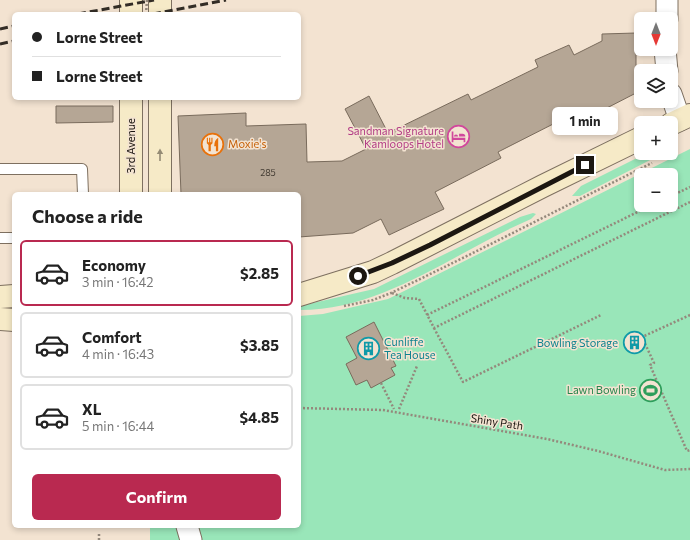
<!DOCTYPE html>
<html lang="en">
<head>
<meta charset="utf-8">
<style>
	:root { --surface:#fff; --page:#f6f6f6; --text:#222; --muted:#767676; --line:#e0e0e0; --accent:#b92950 }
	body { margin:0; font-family:Commissioner,sans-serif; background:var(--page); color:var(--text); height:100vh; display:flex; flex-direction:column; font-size:15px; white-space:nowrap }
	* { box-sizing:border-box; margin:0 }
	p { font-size:13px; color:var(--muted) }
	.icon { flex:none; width:22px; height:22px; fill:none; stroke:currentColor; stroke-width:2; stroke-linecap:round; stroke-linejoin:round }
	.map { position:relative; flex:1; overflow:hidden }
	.sheet { position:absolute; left:12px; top:192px; width:289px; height:336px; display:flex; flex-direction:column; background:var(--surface); border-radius:6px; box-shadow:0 2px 6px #0003 }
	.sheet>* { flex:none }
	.guide { position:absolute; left:12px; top:12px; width:289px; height:88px; border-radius:6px; box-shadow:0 2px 6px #0003; display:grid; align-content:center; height:88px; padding:0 20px; background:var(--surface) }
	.needle { width:26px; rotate:180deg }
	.tools { position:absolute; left:634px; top:12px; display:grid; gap:8px }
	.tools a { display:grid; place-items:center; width:44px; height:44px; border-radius:6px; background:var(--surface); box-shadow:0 2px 6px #0003; font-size:20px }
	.end { position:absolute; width:18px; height:18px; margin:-9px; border:5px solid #1c1711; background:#fff; box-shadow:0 0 0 2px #fff }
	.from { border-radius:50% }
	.bubble { position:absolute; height:28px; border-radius:6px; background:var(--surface); box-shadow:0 2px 6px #0003; font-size:13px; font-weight:700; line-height:28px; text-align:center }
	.guide b { display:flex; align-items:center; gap:14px; height:38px; font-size:15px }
	.guide b+b { border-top:1px solid var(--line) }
	.guide i { width:10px; height:10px; background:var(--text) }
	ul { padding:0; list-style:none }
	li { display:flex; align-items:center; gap:12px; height:66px; margin:0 8px 6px; padding:0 12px; border:2px solid var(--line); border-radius:6px }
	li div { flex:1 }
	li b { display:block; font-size:15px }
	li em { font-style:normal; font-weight:700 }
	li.current { border-color:var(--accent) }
	li>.icon { width:36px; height:36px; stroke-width:1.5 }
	h2 { padding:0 20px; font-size:18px; line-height:48px }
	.button { display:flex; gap:8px; margin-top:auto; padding:8px 20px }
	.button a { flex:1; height:46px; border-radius:6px; background:var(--accent); color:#fff; font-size:16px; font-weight:700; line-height:46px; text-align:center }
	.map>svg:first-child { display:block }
</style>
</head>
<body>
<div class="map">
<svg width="690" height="540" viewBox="0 0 690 540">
	<rect width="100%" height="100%" fill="#f3e3d1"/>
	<path fill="#99e6b9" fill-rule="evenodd" d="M690 149V540H150V526H161L162 528V526H299V316L323 314 388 299ZM641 175H671V205H641Z
		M647 153H660L656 157 580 196H572L581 186Z
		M533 213 536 214 531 219C456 251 385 310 300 310V306L374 289 520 217Z"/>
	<path fill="#b5a695" stroke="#796b5c" d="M636 33V93L568 128 563 119 498 152 501 158 435 192 444 209 389 235 381 219 353 233 299 237V194H181L178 116 246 113V126L306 124 307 162 342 161 366 149 345 109 369 96 388 133 468 94 471 100 538 67 535 60 569 45 574 55 602 41V34Z
		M56 106H113V122L56 123Z
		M374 322 396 366 391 368 395 375 371 388 367 380 356 385 346 364 357 358 346 337Z"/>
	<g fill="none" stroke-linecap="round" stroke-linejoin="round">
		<defs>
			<path id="lane" d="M0 169H82L83 194
				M0 238H14"/>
			<path id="street" d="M667 19V0
				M665 49 667 71
				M671 94 680 120
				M187 526 191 540"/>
			<path id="secondary" d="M160 0V14
				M131 14V0
				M131 98V194
				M160 98V194
				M671 124 690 115
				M299 295 373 272 392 263 543 186 641 138
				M0 297 14 296
				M0 319 14 320"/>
		</defs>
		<use href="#lane" stroke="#7e7060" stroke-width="12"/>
		<use href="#street" stroke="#7e7060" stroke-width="23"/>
		<use href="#secondary" stroke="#7e7060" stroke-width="24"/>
		<path stroke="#94897c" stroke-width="2.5" stroke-dasharray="2 2" stroke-linecap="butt" d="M671 196 690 187
			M392 293 405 298 419 299 434 328 690 202
			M344 306 373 300 391 293C479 251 565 206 652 163
			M427 315 652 205
			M690 315 642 337 654 363 650 365 687 451 690 450
			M434 328 463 382 601 315
			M381 383 394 409
			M299 408 383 410 547 439 598 451 665 470 690 469
			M399 409 417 366
			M99 534V540"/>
		<use href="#lane" stroke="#fff" stroke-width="10"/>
		<use href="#street" stroke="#fff" stroke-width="21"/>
		<use href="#secondary" stroke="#f6eac7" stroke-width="22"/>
		<path stroke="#332d26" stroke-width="3" stroke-dasharray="8 4" stroke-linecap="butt" d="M78 14 154 0
			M153 14 226 0
			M0 29 14 26
			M0 44 14 41"/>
		<path stroke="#94897c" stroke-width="2.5" stroke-dasharray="2 2" stroke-linecap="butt" d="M146 14 147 0"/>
	</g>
	<defs><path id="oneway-solid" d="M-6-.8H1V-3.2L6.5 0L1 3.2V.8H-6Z"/></defs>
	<use fill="#948b75" href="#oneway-solid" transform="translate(160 155) rotate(-90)"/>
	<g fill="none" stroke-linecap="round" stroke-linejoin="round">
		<path stroke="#1c1711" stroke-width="5" d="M358 276 392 263 430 245 585 165"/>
	</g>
	<defs>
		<symbol id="hotel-ring" viewBox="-11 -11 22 22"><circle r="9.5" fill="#f3e3d1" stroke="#d1479c" stroke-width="1.5"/><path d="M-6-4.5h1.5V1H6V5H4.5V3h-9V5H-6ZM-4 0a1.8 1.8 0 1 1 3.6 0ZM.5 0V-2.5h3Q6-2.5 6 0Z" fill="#d1479c"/></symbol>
		<symbol id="restaurant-ring" viewBox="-11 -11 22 22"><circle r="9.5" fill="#f3e3d1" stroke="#e8710a" stroke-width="1.5"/><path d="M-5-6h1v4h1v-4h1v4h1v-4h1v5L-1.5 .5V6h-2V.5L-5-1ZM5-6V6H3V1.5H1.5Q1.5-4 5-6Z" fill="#e8710a"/></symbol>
		<symbol id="building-ring" viewBox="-11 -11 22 22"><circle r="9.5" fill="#f3e3d1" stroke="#0f9aa8" stroke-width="1.5"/><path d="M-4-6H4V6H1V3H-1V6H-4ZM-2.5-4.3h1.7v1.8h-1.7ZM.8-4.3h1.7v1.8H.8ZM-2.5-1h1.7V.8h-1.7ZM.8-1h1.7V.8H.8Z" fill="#0f9aa8"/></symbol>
		<symbol id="stadium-ring" viewBox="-11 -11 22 22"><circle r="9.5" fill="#f3e3d1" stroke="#2e9e5b" stroke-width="1.5"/><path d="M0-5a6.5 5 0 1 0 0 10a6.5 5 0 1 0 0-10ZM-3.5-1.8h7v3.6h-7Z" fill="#2e9e5b"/></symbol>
	</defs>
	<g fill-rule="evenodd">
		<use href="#hotel-ring" x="446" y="124" width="25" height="25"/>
		<use href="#restaurant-ring" x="200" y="132" width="25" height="25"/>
		<use href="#building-ring" x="622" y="330" width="25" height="25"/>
		<use href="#building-ring" x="356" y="336" width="25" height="25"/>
		<use href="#stadium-ring" x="638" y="378" width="25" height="25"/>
	</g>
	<g text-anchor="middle" stroke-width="3" stroke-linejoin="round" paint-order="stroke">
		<g font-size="9" fill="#423b32">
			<text x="268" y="176">285</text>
		</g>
		<g font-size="11" fill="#b23c85" stroke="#f3e3d1" text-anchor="end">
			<text x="444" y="135">Sandman Signature<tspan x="444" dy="13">Kamloops Hotel</tspan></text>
		</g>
		<g font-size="11" fill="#c56008" stroke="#f3e3d1" text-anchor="start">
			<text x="228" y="148">Moxie's</text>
		</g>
		<g font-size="11" fill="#1c1711" stroke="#f3e3d1">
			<text transform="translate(131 146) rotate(-90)" y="4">3rd Avenue</text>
			<text transform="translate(497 422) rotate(9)" y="4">Shiny Path</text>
		</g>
		<g font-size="11" fill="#0d838f" stroke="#f3e3d1" text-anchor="start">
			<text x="384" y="346">Cunliffe<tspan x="384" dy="13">Tea House</tspan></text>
			<text x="618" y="347" text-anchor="end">Bowling Storage</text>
		</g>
		<g font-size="11" fill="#27864d" stroke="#f3e3d1" text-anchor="end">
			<text x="636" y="394">Lawn Bowling</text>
		</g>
	</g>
</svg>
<div class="tools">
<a><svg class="needle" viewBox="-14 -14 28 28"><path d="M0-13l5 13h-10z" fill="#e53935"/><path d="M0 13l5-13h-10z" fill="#767676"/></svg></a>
<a><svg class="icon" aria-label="layers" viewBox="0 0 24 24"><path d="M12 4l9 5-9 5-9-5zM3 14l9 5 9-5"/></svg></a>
<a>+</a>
<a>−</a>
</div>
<i class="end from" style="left:358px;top:276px"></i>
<i class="end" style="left:585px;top:165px"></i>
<div class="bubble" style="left:552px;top:107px;width:66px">1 min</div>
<div class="guide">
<b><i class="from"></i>Lorne Street</b>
<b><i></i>Lorne Street</b>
</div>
<section class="sheet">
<h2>Choose a ride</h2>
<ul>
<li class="current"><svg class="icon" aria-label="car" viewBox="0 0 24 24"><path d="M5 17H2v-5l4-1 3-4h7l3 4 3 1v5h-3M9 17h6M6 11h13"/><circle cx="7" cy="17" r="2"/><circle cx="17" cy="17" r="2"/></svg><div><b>Economy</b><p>3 min · 16:42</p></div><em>$2.85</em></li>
<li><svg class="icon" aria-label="car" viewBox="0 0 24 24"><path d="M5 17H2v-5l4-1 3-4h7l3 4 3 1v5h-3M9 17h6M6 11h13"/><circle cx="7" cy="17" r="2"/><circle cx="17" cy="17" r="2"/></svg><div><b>Comfort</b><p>4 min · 16:43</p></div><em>$3.85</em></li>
<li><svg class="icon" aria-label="car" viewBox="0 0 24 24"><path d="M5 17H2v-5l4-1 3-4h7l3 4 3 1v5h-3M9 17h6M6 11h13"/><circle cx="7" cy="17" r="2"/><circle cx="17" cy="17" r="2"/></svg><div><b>XL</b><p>5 min · 16:44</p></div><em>$4.85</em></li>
</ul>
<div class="button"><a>Confirm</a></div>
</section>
</div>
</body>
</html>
